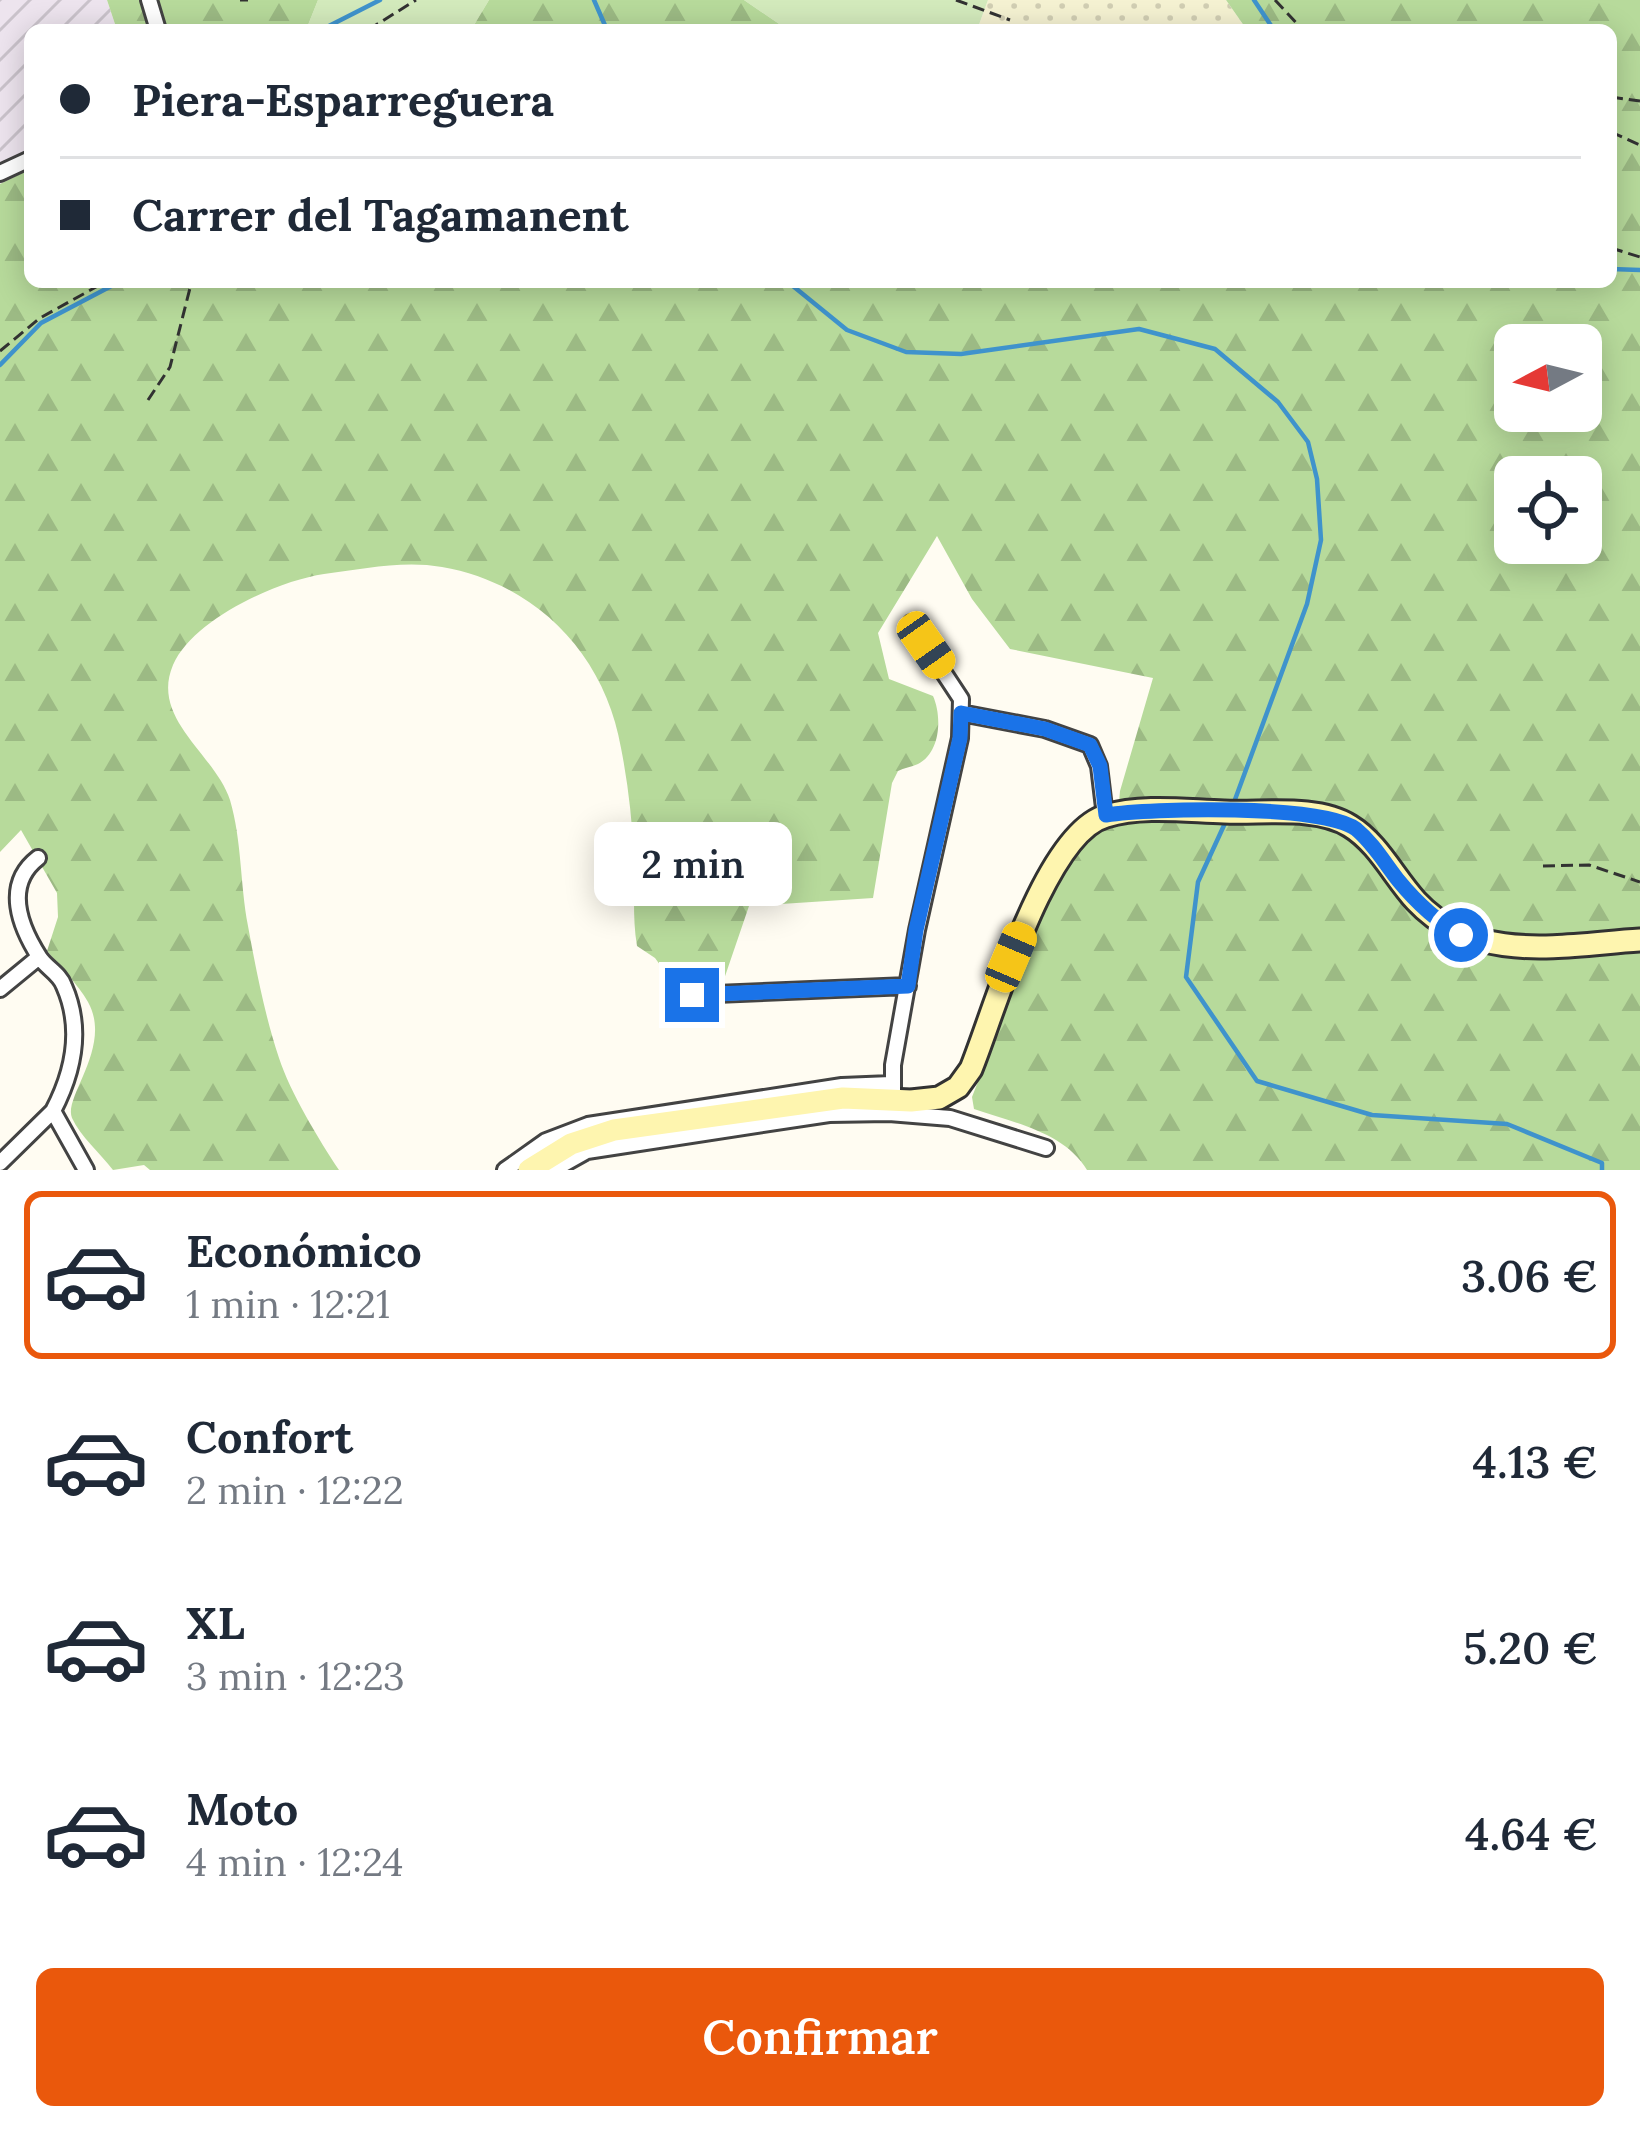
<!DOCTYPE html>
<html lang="es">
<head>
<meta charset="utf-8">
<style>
	:root { --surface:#fff; --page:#f2f2f3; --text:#1f2937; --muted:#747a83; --line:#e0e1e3; --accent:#ea580c }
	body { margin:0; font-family:Lora,serif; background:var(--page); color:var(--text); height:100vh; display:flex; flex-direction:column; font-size:45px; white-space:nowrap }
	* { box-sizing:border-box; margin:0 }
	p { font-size:39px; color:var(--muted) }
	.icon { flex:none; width:66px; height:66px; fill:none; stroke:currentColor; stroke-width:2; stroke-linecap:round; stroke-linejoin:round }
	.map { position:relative; height:1170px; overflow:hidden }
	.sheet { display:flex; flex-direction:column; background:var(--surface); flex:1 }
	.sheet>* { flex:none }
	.banner { position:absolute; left:24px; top:24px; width:1593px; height:264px; border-radius:18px; box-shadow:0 6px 30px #0003; display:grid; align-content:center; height:264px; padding:0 36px; background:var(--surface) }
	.needle { width:78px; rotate:263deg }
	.buttons { position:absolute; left:1494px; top:324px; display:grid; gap:24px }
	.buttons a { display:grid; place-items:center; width:108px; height:108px; border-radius:18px; background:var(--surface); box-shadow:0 6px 30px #0003; font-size:60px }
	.end { position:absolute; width:54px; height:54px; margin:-27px; border:15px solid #1a73e8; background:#fff; box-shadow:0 0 0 6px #fff }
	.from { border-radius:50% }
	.bubble { position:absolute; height:84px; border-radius:18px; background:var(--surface); box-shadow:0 6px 30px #0003; font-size:39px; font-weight:600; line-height:84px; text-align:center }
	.car { position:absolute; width:36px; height:72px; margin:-36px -18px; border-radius:15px; box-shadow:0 0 9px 3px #0007; background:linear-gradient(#f5c518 24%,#345 0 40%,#f5c518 0 76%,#345 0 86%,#f5c518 0) }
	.banner b { display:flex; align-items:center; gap:42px; height:114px; font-size:45px }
	.banner b+b { border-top:3px solid var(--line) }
	.banner i { width:30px; height:30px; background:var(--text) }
	ul { padding:21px 0 0; list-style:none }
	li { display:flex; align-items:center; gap:36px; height:168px; margin:0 24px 18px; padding:0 12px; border:6px solid transparent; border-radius:18px }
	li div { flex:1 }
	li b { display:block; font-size:45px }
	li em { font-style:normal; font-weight:600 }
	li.selected { border-color:var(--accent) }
	li>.icon { width:108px; height:108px; stroke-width:1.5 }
	.action { display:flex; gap:24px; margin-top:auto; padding:24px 36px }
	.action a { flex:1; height:138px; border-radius:18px; background:var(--accent); color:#fff; font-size:48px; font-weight:600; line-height:138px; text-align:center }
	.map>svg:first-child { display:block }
</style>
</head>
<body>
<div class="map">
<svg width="1640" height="1170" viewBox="0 0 1640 1170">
	<defs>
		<pattern id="industrial-furrows" width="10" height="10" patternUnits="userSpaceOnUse" patternTransform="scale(3)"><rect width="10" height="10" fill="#ede4ee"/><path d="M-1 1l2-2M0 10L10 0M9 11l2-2" fill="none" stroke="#cac3cb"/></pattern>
		<pattern id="farmland-dots" width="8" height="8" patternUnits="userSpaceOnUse" patternTransform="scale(3)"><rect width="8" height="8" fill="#f5f2d2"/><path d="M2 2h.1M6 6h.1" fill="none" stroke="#d1ceb3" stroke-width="1.8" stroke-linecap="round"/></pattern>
		<pattern id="forest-firs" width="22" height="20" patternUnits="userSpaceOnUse" patternTransform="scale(3)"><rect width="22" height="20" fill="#b7da9b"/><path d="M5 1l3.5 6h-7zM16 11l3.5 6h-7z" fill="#9cba84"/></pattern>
	</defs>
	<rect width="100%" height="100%" fill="#fffcf2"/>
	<path fill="url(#industrial-furrows)" d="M0 0H107L117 30H30V169L0 184Z"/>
	<path fill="url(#farmland-dots)" d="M988 0H1226L1247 30H977Z"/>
	<path fill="#d3eabc" d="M318 0H489L471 30H306Z
		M744 0H988L977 30H788Z"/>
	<path fill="url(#forest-firs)" fill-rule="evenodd" d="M107 0H318L306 30H117Z
		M489 0H744L788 30H471Z
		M1226 0H1640V1170H1087C1064 1132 1014 1123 974 1109L972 1097 1045 909 1089 831 1117 824 1120 791 1153 678 1010 649 972 599 937 536 878 633 889 679 933 696C942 716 941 752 918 764 911 767 904 768 898 771L892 783 873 898 749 906 721 988H677L655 958 637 946C632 916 635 887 634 856 632 820 628 783 621 748 605 654 535 583 442 567 404 560 362 569 324 574 277 581 193 619 173 665 150 719 215 754 230 800 242 841 240 884 248 926 256 970 265 1016 279 1058 290 1092 319 1140 339 1170H150L144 1165 113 1170C101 1154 80 1136 72 1118 63 1097 113 1047 88 1002 78 984 60 967 47 951L58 917 57 893 21 830 0 852V184L30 169V282H1611V30H1247ZM1515 345H1581V411H1515ZM1515 477H1581V543H1515Z"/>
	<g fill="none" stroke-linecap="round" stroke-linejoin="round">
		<path stroke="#3f93cc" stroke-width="4.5" d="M594 0 607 30
			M1254 0 1274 30
			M321 30 380 0
			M1611 269 1640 270
			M788 282 847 330 906 352 961 354 1139 329 1215 349 1278 402 1308 442 1317 479 1321 540 1307 604 1233 805
			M0 365 41 323 119 282
			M1226 821 1198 882 1186 977 1257 1081 1372 1115 1507 1124 1602 1163V1170"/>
		<defs>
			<path id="minor" d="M149 0 158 30
				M0 173 30 159
				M961 713 1045 729 1090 745 1099 766 1105 816
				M38 858C3 885 20 927 40 958 47 968 60 974 64 986 83 1029 74 1071 53 1111L86 1170
				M0 989 39 957
				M692 995 908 986
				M893 1100V1065L917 930 960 738 961 699 911 623
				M0 1163 53 1111
				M505 1170 546 1141 588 1125 842 1086 891 1084
				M553 1170 587 1151 829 1114 889 1113 950 1118 1046 1148"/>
			<path id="secondary" d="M529 1170 571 1144 614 1130 843 1098 911 1101 939 1098 958 1087 971 1069C994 1013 1044 833 1106 816 1143 805 1186 811 1224 812 1262 814 1317 805 1350 826 1378 843 1394 877 1416 901 1476 965 1561 945 1640 940"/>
		</defs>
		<use href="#minor" stroke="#434343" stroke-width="20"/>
		<use href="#secondary" stroke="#323232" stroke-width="27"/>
		<path stroke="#323232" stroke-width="3" stroke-dasharray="12 6" stroke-linecap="butt" d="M240 0H248
			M956 0 1010 20
			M1275 0 1303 30
			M368 30 416 0
			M1611 97 1640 101
			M1611 132 1640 145
			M1611 248 1640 257
			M0 351 40 318 105 282
			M148 400 170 367 190 288 206 282
			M1543 866 1589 865 1640 882"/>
		<use href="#minor" stroke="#fff" stroke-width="14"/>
		<use href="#secondary" stroke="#fef5af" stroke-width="21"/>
	</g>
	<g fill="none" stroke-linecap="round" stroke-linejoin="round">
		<path stroke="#1a73e8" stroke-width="15" d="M692 995 908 986 916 930 960 738 961 713 1045 729 1090 745 1100 766 1106 815C1151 808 1322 804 1356 829 1373 843 1384 862 1398 880 1416 902 1436 921 1461 935"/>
	</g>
</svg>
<div class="buttons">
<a><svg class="needle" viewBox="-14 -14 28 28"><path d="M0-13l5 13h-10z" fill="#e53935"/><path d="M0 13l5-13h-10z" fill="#747a83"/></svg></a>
<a><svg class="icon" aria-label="locate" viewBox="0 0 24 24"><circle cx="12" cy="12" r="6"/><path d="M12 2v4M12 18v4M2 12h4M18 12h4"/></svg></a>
</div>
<i class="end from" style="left:1461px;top:935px"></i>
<i class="end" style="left:692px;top:995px"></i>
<div class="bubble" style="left:594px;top:822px;width:198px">2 min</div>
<i class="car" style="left:926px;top:645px;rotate:145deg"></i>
<i class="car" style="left:1011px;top:957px;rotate:23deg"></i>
<div class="banner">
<b><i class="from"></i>Piera-Esparreguera</b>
<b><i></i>Carrer del Tagamanent</b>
</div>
</div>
<section class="sheet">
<ul>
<li class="selected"><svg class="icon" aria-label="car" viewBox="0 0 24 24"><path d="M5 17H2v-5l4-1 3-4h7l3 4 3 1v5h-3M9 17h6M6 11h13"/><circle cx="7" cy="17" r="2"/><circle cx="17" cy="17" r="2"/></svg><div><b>Económico</b><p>1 min · 12:21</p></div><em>3.06 €</em></li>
<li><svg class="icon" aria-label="car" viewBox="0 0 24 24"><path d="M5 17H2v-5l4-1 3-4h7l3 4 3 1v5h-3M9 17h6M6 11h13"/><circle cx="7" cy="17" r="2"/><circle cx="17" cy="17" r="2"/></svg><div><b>Confort</b><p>2 min · 12:22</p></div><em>4.13 €</em></li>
<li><svg class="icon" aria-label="car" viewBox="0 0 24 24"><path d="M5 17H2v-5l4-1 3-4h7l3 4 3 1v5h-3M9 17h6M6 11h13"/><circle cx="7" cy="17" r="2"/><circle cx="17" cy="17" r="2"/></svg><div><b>XL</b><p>3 min · 12:23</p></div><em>5.20 €</em></li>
<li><svg class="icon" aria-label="car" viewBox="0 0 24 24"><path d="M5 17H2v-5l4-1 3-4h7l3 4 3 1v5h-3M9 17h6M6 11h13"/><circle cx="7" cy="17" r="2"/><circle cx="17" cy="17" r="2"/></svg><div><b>Moto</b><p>4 min · 12:24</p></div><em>4.64 €</em></li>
</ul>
<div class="action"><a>Confirmar</a></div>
</section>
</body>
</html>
